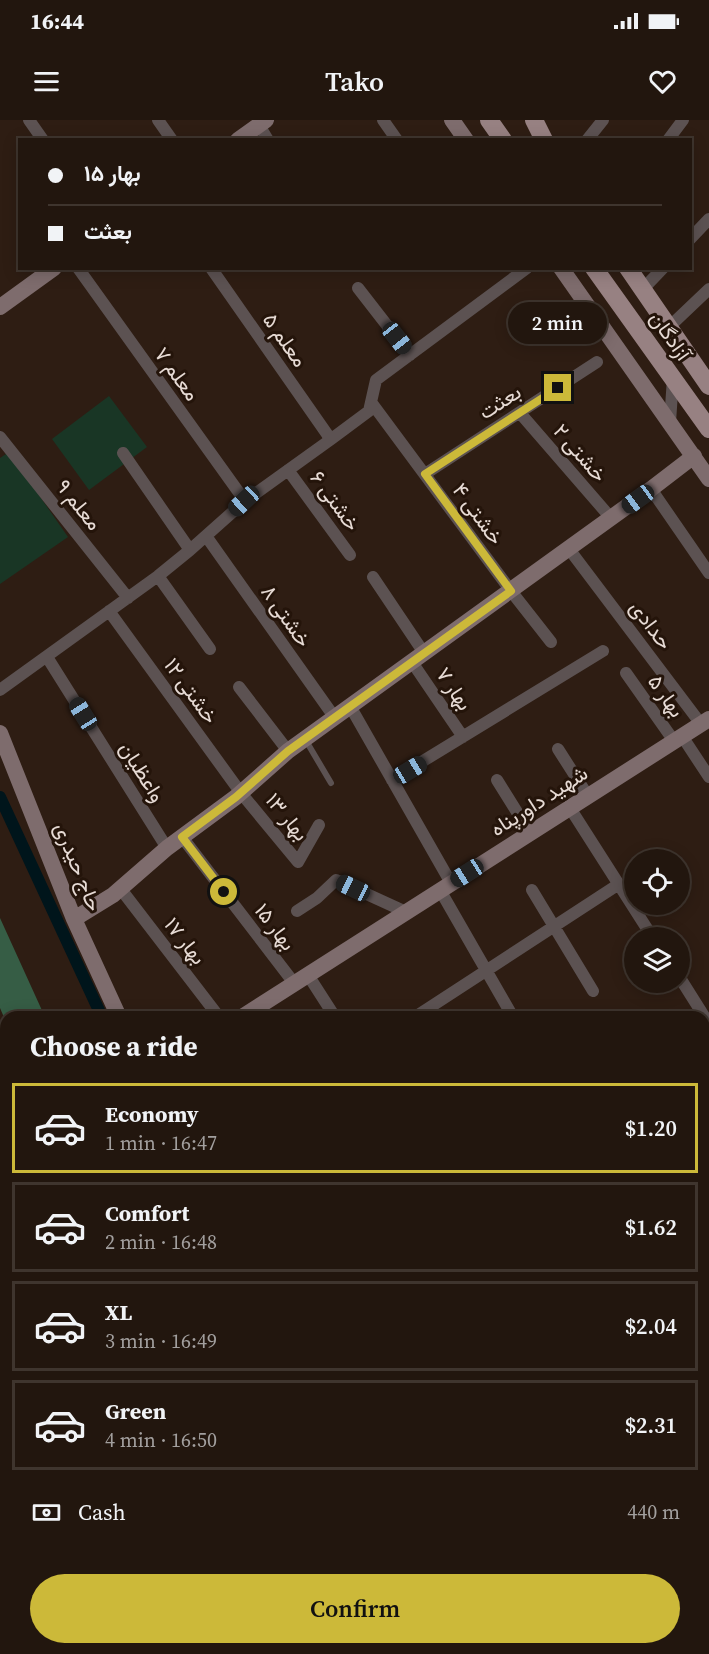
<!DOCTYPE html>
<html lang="en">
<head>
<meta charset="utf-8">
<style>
	:root { --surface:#22160e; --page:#2a1f17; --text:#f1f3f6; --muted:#a29f9e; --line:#3f352e; --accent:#ccb939 }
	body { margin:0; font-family:"Source Serif 4",Vazirmatn,serif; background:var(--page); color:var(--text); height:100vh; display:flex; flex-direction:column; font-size:22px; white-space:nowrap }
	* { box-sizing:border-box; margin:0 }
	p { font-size:20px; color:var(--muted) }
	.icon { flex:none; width:33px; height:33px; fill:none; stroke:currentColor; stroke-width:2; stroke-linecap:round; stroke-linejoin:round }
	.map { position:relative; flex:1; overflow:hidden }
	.panel { position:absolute; left:0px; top:891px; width:710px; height:644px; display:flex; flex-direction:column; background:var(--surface); border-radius:18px 18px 0 0; box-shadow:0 3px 15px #0003,0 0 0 2px var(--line) }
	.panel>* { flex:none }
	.guide { position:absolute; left:18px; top:18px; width:674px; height:132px; border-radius:0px; box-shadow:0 3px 15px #0003,0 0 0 2px var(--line); display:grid; align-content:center; height:132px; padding:0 30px; background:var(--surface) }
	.tools { position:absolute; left:624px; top:729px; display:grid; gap:12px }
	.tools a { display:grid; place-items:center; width:66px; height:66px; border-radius:50%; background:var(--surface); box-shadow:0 3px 15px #0003,0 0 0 2px var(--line); font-size:30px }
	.end { position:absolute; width:27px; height:27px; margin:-14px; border:8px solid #ccb939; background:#111; box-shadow:0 0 0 3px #111 }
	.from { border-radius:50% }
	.bubble { position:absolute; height:42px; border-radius:21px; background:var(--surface); box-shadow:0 3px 15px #0003,0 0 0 2px var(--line); font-size:20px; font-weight:600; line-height:42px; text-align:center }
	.car { position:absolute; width:18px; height:36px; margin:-18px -9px; border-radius:8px; box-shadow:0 0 4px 2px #0007; background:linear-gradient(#222 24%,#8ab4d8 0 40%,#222 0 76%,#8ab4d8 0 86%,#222 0) }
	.guide b { display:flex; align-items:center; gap:21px; height:57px; font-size:22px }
	.guide b+b { border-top:2px solid var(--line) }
	.guide i { width:15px; height:15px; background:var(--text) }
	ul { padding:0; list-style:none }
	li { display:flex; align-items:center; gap:18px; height:90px; margin:0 12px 9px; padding:0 18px; border:3px solid var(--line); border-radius:0px }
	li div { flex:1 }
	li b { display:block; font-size:22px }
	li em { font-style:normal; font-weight:600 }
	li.selected { border-color:var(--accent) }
	li>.icon { width:54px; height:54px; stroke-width:1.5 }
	h2 { padding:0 30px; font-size:27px; line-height:72px }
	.pay { display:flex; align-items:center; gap:15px; height:66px; padding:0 30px; font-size:22px }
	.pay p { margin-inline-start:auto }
	.cta { display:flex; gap:12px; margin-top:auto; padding:12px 30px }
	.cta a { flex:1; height:69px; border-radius:36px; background:var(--accent); color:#111; font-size:24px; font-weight:600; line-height:69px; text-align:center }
	.status { display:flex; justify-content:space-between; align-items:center; height:42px; padding:0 30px; background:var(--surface); direction:ltr }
	.status svg { height:16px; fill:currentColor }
	header { display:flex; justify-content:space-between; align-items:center; height:78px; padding:0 30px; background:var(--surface); font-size:27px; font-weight:600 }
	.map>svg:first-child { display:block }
</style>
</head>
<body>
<div class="status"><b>16:44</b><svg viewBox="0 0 49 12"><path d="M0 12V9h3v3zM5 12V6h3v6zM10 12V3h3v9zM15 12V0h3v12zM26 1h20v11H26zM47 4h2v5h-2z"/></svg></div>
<header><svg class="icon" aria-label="menu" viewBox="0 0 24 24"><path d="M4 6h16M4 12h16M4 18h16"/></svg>Tako<svg class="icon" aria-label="heart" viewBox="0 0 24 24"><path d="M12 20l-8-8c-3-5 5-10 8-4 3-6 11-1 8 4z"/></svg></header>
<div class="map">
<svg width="709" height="1534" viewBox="0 0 709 1534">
	<rect width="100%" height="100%" fill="#2e1d13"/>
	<path fill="#193625" d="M109 276 147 327 89 370 52 319Z
		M9 332 68 417 0 464V338Z"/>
	<path fill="#365d45" d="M0 798 45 897H6V902L0 888Z"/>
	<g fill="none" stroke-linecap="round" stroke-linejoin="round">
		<path stroke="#00151b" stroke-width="12" d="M0 677 102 897
			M646 1528 655 1534"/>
		<path stroke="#5c5252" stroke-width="6" d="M305 619 331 663"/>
		<path stroke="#5c5252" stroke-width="12" d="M29 0 43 20
			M158 0 172 20
			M383 0 397 20
			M259 5 268 20
			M587 20 603 0
			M668 20 683 0
			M690 119 709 99
			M78 148 245 381
			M211 148 327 314 330 320 369 291 376 260 527 148
			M358 168 410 235
			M642 170 663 148
			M668 208 709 169
			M371 282 511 471 551 522
			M520 293 611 398
			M670 302 673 258
			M0 317 128 478
			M123 333 190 430 245 381 330 320
			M288 350 350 435
			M425 354 597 242
			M651 369 709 453
			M206 416 335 598
			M569 429 701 604
			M158 456 210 529
			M373 457 424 533
			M109 491 241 673 298 742 319 705
			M47 537 167 728
			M412 542 463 617
			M626 553 674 621
			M239 567 288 631
			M0 570 158 456 190 430
			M350 586 451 763
			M682 616 709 657
			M558 629 588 676
			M392 660 603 531
			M497 660 530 713
			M570 688 653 818
			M182 717 294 863
			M120 768 219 897
			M440 770 513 897
			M532 770 593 871
			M297 791 317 778 336 760 406 792
			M308 855 335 897
			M680 858 709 904
			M585 896V897
			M415 897 619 764
			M0 1042 6 1038
			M0 1118 6 1126
			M704 1228 709 1233
			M0 1310 6 1306
			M0 1415 6 1424
			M704 1451 709 1458
			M166 1528 170 1534
			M294 1528 298 1534
			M682 1528 691 1534"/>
		<path stroke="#7e6c6d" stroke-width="16" d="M452 0 466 20
			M238 20 266 0
			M561 148 709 359
			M0 187 54 148
			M0 613 74 799 119 897
			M74 799 113 775 167 728 236 677 288 631 651 369 694 336
			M242 897 709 599
			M0 923 6 935
			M426 1528 430 1534
			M454 1528 458 1534
			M472 1528 482 1534"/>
		<path stroke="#978182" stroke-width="18" d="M489 0 503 20
			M534 0 544 20
			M594 148 709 309
			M628 148 709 266
			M704 1036 709 1032
			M704 1062 709 1058
			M24 1534 31 1528
			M61 1534 69 1528"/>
	</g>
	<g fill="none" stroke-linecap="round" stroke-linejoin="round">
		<path stroke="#ccb939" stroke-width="8" d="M224 772 182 717 236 677 288 631 511 471 425 354 558 268"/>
	</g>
	<g text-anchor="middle" stroke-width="6" stroke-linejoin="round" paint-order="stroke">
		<g font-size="21" fill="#e7dbd5" stroke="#24140a">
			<text transform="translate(670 216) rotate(55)" y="7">آزادگان</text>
			<text transform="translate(285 220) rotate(55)" y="7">معلم ۵</text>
			<text transform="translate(177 254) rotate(54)" y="7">معلم ۷</text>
			<text transform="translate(500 282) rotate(-33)" y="7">بعثت</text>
			<text transform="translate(580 333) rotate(49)" y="7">خشتی ۲</text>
			<text transform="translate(335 381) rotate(54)" y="7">خشتی ۶</text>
			<text transform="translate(79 385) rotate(51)" y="7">معلم ۹</text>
			<text transform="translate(478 394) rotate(54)" y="7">خشتی ۴</text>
			<text transform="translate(286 496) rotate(55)" y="7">خشتی ۸</text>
			<text transform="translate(651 505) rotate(53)" y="7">حدادی</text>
			<text transform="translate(454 569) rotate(56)" y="7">بهار ۷</text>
			<text transform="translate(191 571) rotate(54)" y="7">خشتی ۱۲</text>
			<text transform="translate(666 576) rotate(55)" y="7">بهار ۵</text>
			<text transform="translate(142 652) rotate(58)" y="7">واعظیان</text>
			<text transform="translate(539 681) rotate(-33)" y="7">شهید داورپناه</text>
			<text transform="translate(287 697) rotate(51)" y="7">بهار ۱۳</text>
			<text transform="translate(78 747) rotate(68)" y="7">حاج حیدری</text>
			<text transform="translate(275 807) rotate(53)" y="7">بهار ۱۵</text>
			<text transform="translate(185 821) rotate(52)" y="7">بهار ۱۷</text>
		</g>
	</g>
</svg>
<div class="tools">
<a><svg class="icon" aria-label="locate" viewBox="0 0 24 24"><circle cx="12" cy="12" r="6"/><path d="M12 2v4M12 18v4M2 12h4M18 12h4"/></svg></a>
<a><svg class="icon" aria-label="layers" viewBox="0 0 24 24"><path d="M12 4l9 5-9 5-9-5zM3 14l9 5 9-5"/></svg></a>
</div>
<i class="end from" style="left:224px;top:772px"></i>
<i class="end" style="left:558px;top:268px"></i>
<div class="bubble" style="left:508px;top:182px;width:99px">2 min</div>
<i class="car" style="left:397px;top:218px;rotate:142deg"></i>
<i class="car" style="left:638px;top:379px;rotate:234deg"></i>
<i class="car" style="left:244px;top:381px;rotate:227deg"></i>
<i class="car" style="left:83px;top:594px;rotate:328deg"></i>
<i class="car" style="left:410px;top:650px;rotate:59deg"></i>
<i class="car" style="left:467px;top:753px;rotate:238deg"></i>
<i class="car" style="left:353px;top:768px;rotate:295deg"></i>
<div class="guide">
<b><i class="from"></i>بهار ۱۵</b>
<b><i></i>بعثت</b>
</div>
<section class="panel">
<h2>Choose a ride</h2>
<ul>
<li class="selected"><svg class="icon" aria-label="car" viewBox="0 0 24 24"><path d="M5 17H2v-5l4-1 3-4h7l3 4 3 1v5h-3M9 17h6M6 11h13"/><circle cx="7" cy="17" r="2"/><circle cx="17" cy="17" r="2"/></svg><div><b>Economy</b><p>1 min · 16:47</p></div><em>$1.20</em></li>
<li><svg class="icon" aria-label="car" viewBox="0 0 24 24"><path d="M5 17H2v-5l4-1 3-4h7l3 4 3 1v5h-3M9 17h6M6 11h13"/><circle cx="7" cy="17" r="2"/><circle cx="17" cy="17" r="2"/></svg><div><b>Comfort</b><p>2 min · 16:48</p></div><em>$1.62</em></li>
<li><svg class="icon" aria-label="car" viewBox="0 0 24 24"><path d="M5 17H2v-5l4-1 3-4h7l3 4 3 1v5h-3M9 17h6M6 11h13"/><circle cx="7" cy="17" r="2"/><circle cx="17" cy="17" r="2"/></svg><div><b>XL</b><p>3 min · 16:49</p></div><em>$2.04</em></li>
<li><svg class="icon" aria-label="car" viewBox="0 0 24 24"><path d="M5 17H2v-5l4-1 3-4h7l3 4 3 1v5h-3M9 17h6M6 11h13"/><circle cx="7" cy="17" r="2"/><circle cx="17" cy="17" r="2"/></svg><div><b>Green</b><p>4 min · 16:50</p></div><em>$2.31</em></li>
</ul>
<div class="pay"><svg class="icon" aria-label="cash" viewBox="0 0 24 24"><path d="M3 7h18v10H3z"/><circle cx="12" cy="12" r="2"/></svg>Cash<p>440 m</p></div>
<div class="cta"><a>Confirm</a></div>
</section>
</div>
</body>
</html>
